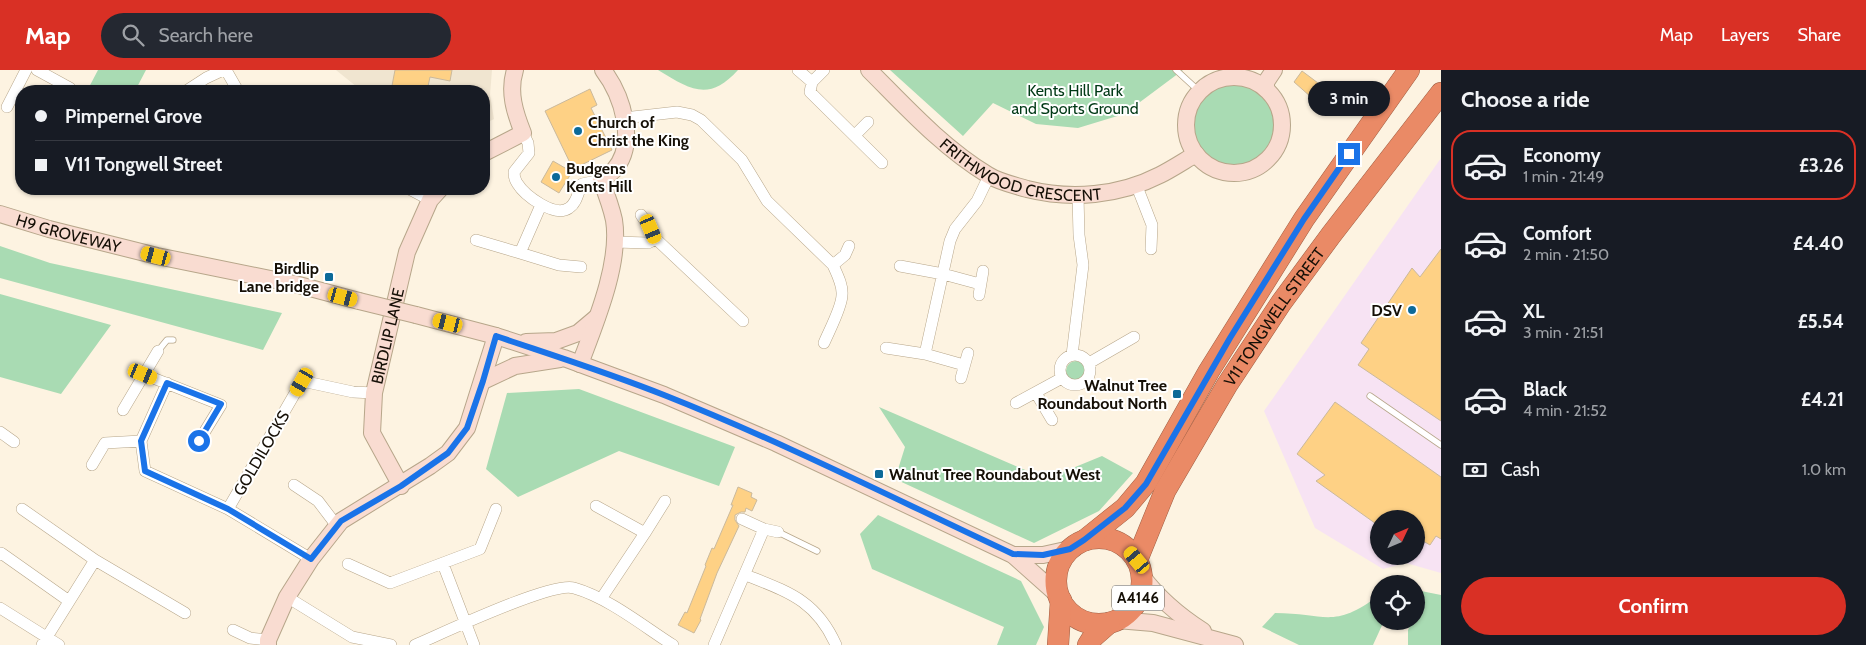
<!DOCTYPE html>
<html lang="en">
<head>
<meta charset="utf-8">
<style>
	:root { --surface:#171b24; --page:#242831; --text:#f1f3f6; --muted:#9ea1a6; --line:#363941; --accent:#d93025 }
	body { margin:0; font-family:Cabin,sans-serif; background:var(--page); color:var(--text); height:100vh; display:flex; flex-direction:column; font-size:19px; white-space:nowrap }
	* { box-sizing:border-box; margin:0 }
	p { font-size:16px; color:var(--muted) }
	.icon { flex:none; width:28px; height:28px; fill:none; stroke:currentColor; stroke-width:2; stroke-linecap:round; stroke-linejoin:round }
	.map { position:relative; flex:1; overflow:hidden }
	.drawer { display:flex; flex-direction:column; background:var(--surface); width:425px }
	.drawer>* { flex:none }
	.banner { position:absolute; left:15px; top:15px; width:475px; height:110px; border-radius:20px; box-shadow:0 1px 4px #0004; display:grid; align-content:center; height:110px; padding:0 20px; background:var(--surface) }
	.needle { width:32px; rotate:46deg }
	.buttons { position:absolute; left:1370px; top:440px; display:grid; gap:10px }
	.buttons a { display:grid; place-items:center; width:55px; height:55px; border-radius:50%; background:var(--surface); box-shadow:0 1px 4px #0004; font-size:25px }
	.end { position:absolute; width:22px; height:22px; margin:-11px; border:6px solid #1a73e8; background:#fff; box-shadow:0 0 0 2px #fff }
	.from { border-radius:50% }
	.bubble { position:absolute; height:35px; border-radius:18px; background:var(--surface); box-shadow:0 1px 4px #0004; font-size:16px; font-weight:700; line-height:35px; text-align:center }
	.car { position:absolute; width:15px; height:30px; margin:-15px -8px; border-radius:6px; box-shadow:0 0 4px 1px #0007; background:linear-gradient(#f5c518 24%,#345 0 40%,#f5c518 0 76%,#345 0 86%,#f5c518 0) }
	.banner b { display:flex; align-items:center; gap:18px; height:48px; font-size:19px }
	.banner b+b { border-top:1px solid var(--line) }
	.banner i { width:12px; height:12px; background:var(--text) }
	ul { padding:0; list-style:none }
	li { display:flex; align-items:center; gap:15px; height:70px; margin:0 10px 8px; padding:0 10px; border:2px solid transparent; border-radius:20px }
	li div { flex:1 }
	li b { display:block; font-size:19px }
	li em { font-style:normal; font-weight:700 }
	li.current { border-color:var(--accent) }
	li>.icon { width:45px; height:45px; stroke-width:1.5 }
	h2 { padding:0 20px; font-size:22px; line-height:60px }
	.pay { display:flex; align-items:center; gap:12px; height:55px; padding:0 20px; font-size:19px }
	.pay p { margin-inline-start:auto }
	.button { display:flex; gap:10px; margin-top:auto; padding:10px 20px }
	.button a { flex:1; height:58px; border-radius:30px; background:var(--accent); color:#fff; font-size:20px; font-weight:700; line-height:58px; text-align:center }
	header { display:flex; align-items:center; gap:30px; box-sizing:border-box; height:70px; padding:0 25px; background:var(--accent); color:#fff }
	header strong { font-size:24px }
	nav { display:flex; gap:28px; margin-inline-start:auto; font-size:18px }
	.search { width:350px; height:45px; background:var(--page); display:flex; align-items:center; gap:12px; box-sizing:border-box; padding:0 18px; border-radius:28px; color:var(--muted); font-size:19px }
	main { display:flex; flex:1; min-height:0 }
	.map>svg:first-child { display:block }
</style>
</head>
<body>
<header>
<strong>Map</strong>
<div class="search"><svg class="icon" aria-label="search" viewBox="0 0 24 24"><circle cx="10" cy="10" r="6"/><path d="M15 15l6 6"/></svg>Search here</div>
<nav><a>Map</a><a>Layers</a><a>Share</a></nav>
</header>
<main>
<div class="map">
<svg width="1441" height="575" viewBox="0 0 1441 575">
	<rect width="100%" height="100%" fill="#fdf3e1"/>
	<path fill="#f7e3f3" fill-rule="evenodd" d="M1441 88V503L1406 493 1383 499 1315 458 1264 341ZM1379 449H1416V486H1379Z"/>
	<path fill="#f0e5d0" d="M336 0H492L490 25 494 49 484 54V21H362Z"/>
	<path fill="#a9dbb3" d="M98 0H146L135 21H87Z
		M658 0H738C709 32 691 20 658 0Z
		M890 0H1183L1124 44 1078 58 1036 54 993 33 963 66Z
		M1193 55a41 41 0 1 1 82 0a41 41 0 1 1-82 0Z
		M0 176 50 193 282 243 263 280 0 208Z
		M0 224 111 255 61 324 0 307Z
		M1066 301a10 10 0 1 1 20 0a10 10 0 1 1-20 0Z
		M579 319 735 377 719 416 619 381 518 427 486 399 507 323Z
		M879 337 1046 409 1102 386 1133 403 1099 441 1034 473 895 409 905 377Z
		M878 445 1021 511 1044 557 1036 575H997L1004 557 872 499 860 464Z
		M1416 520 1441 525V575H1408V560L1412 551H1416V543L1422 530 1416 525Z
		M1379 525V551H1384L1373 575H1299L1262 557 1275 543C1325 543 1334 560 1379 525Z"/>
	<path fill="#fed185" stroke="#cab99c" d="M395 0H452L450 11 430 7 427 21H391Z
		M1302 1 1318 13 1324 34 1314 37 1311 27 1294 12Z
		M590 19 597 35 591 38 612 80 573 99 545 41Z
		M553 91 572 102 559 123 541 112Z
		M1441 179V351L1358 295 1369 279 1361 273 1412 198 1420 207Z
		M1335 332 1441 407V469L1436 466 1430 475 1416 467V449H1379V456L1316 411 1325 405 1297 384Z
		M738 417 752 423 751 427 757 430 752 441 746 438 745 442H741L735 445V450L739 456 717 503 700 549 701 550 694 563 678 555 685 542 687 543 706 496 705 495 712 478 714 479 733 435H731Z"/>
	<g fill="none" stroke-linecap="round" stroke-linejoin="round">
		<defs>
			<path id="lane" d="M1176 0 1200 22
				M158 281 167 270H173
				M1370 326 1441 375
				M778 462 817 481"/>
			<path id="street" d="M37 0 70 18
				M226 0 238 21
				M798 0 812 12 810 22 882 93
				M812 12 824 0
				M186 21 206 8 223 0
				M7 37 26 0
				M624 48 677 42 692 45 701 50 742 90 767 131 833 195C837 204 843 215 842 225 842 237 829 261 824 273
				M523 63 528 73 529 83 514 102C514 106 515 110 517 113 525 126 555 148 569 138 577 133 578 122 582 114L601 110
				M855 65 868 52
				M1136 114 1152 155 1151 179
				M409 119 430 130
				M641 145 651 159 656 169
				M476 170 520 183 541 135
				M615 172 648 173 656 169 743 251
				M520 183 559 195 581 197
				M833 195 845 185 849 176
				M900 196 943 204 980 214
				M979 225 983 201
				M886 278 925 284 964 295
				M925 284 950 171 955 159 977 131 989 106
				M1060 300a15 15 0 1 1 30 0a15 15 0 1 1-30 0Z
				M1072 285 1083 195 1079 165 1078 126
				M1089 293 1134 267
				M143 304 221 335 199 371
				M961 308 968 283
				M167 313 141 371 145 401 228 439 311 489
				M1036 323 1052 350
				M1016 333 1062 308
				M123 340 158 281
				M0 362 14 372
				M92 395 105 373 141 371
				M294 415 318 431 337 456
				M596 436 645 463 601 529
				M22 439 95 490 185 543
				M228 439 302 311 353 322 374 323
				M742 449 764 459 778 462
				M645 463 665 431
				M0 485 1 483 69 531
				M348 494 390 513 480 479 496 439
				M443 494 474 575
				M746 505C788 522 816 530 836 575
				M287 527 352 567 391 575
				M0 538 59 575
				M233 560 250 568 268 570
				M42 575 95 490
				M415 575C441 564 552 511 574 518 609 528 643 556 673 575
				M714 575 764 459"/>
			<g id="secondary">
				<path id="s1" d="M869 0C906 37 942 77 988 105 999 112 1014 115 1027 119 1071 130 1119 126 1160 105 1172 99 1184 91 1196 84"/>
				<circle cx="1234" cy="55" r="48"/>
				<path d="M1266 19V12L1274 0"/>
				<path d="M484 83 523 63C515 43 508 22 515 0"/>
				<path id="s2" d="M0 144 49 159 157 186 295 214 359 231"/>
				<path d="M416 245 496 266 564 288 664 325 776 373 1013 485 1059 526"/>
				<path d="M526 272 556 271 578 263 597 247"/>
				<path d="M580 294C595 254 621 193 614 150 611 136 606 123 601 110 605 107 610 104 614 100 638 73 622 25 603 0"/>
				<path d="M483 311 515 296 560 289"/>
				<path id="s3" d="M401 416 372 363 374 323 407 182 430 130 440 119"/>
				<path d="M1013 485H1043L1070 479"/>
				<path d="M1142 506C1159 529 1178 545 1203 561"/>
				<path d="M1117 550 1153 553 1235 575"/>
				<path d="M268 575V570L287 527 311 489 341 451 430 396 448 383 467 358 496 266"/>
			</g>
			<g id="highway">
				<circle cx="1099" cy="511" r="43"/>
				<path d="M1085 470 1125 438 1146 413 1209 301 1304 149 1409 0"/>
				<path id="s4" d="M1137 490 1165 421 1227 315 1281 233 1331 165 1441 23"/>
				<path d="M1058 575 1061 530"/>
				<path d="M1088 575 1093 567 1109 553"/>
			</g>
		</defs>
		<use href="#lane" stroke="#b7a68a" stroke-width="7"/>
		<use href="#street" stroke="#b7a68a" stroke-width="12"/>
		<use href="#secondary" stroke="#b7a68a" stroke-width="18"/>
		<use href="#highway" stroke="#9f5f44" stroke-width="22"/>
		<use href="#lane" stroke="#fff" stroke-width="5.5"/>
		<use href="#street" stroke="#fff" stroke-width="11"/>
		<use href="#secondary" stroke="#f9dcd1" stroke-width="16"/>
		<use href="#highway" stroke="#ea8a66" stroke-width="21"/>
		<defs>
			<path id="secondary-bridge" d="M359 231 416 245"/>
		</defs>
		<use href="#secondary-bridge" stroke="#b7a68a" stroke-width="18" stroke-linecap="butt"/>
		<use href="#secondary-bridge" stroke="#f9dcd1" stroke-width="16"/>
	</g>
	<g fill="none" stroke-linecap="round" stroke-linejoin="round">
		<path stroke="#1a73e8" stroke-width="6" d="M199 371 221 334 167 313 141 371 145 401 228 439 311 489 341 451 401 416 448 383 467 358 483 311 496 266C552 285 609 303 664 325 783 372 897 430 1013 484L1043 485 1070 479 1084 470 1125 438 1146 414 1230 268 1304 149 1349 84"/>
	</g>
	<g fill="#0c6a99" stroke="#fff" stroke-width="2">
		<circle cx="578" cy="61" r="5"/>
		<circle cx="556" cy="107" r="5"/>
		<rect x="324" y="202" width="10" height="10" rx="2.5"/>
		<circle cx="1412" cy="240" r="5"/>
		<rect x="1172" y="319" width="10" height="10" rx="2.5"/>
		<rect x="874" y="399" width="10" height="10" rx="2.5"/>
	</g>
	<g text-anchor="middle" stroke-width="4" stroke-linejoin="round" paint-order="stroke">
		<rect fill="#fff" stroke="#5b5751" stroke-width="1" x="1112" y="515.5" width="52" height="25" rx="4"/>
		<g font-size="15" font-weight="bold" fill="#150f06">
			<text x="1138" y="533">A4146</text>
		</g>
		<g font-size="16" fill="#003916" stroke="#fff">
			<text x="1075" y="26">Kents Hill Park<tspan x="1075" dy="18">and Sports Ground</tspan></text>
		</g>
		<g font-size="16" font-weight="bold" fill="#150f06" stroke="#fff" text-anchor="start">
			<text x="588" y="58">Church of<tspan x="588" dy="18">Christ the King</tspan></text>
			<text x="566" y="104">Budgens<tspan x="566" dy="18">Kents Hill</tspan></text>
			<text x="319" y="204" text-anchor="end">Birdlip<tspan x="319" dy="18">Lane bridge</tspan></text>
			<text x="1402" y="246" text-anchor="end">DSV</text>
			<text x="1167" y="321" text-anchor="end">Walnut Tree<tspan x="1167" dy="18">Roundabout North</tspan></text>
			<text x="889" y="410">Walnut Tree Roundabout West</text>
		</g>
		<g font-size="16" fill="#150f06" stroke="#fff">
			<text dy="6" stroke="none"><textPath href="#s1" startOffset="189">FRITHWOOD CRESCENT</textPath></text>
			<text dy="6" stroke="none"><textPath href="#s2" startOffset="71">H9 GROVEWAY</textPath></text>
			<text dy="6" stroke="none"><textPath href="#s4" startOffset="280">V11 TONGWELL STREET</textPath></text>
			<text dy="6" stroke="none"><textPath href="#s3" startOffset="159">BIRDLIP LANE</textPath></text>
			<text transform="translate(261 383) rotate(-60)" y="6">GOLDILOCKS</text>
		</g>
	</g>
</svg>
<div class="buttons">
<a><svg class="needle" viewBox="-14 -14 28 28"><path d="M0-13l5 13h-10z" fill="#e53935"/><path d="M0 13l5-13h-10z" fill="#9ea1a6"/></svg></a>
<a><svg class="icon" aria-label="locate" viewBox="0 0 24 24"><circle cx="12" cy="12" r="6"/><path d="M12 2v4M12 18v4M2 12h4M18 12h4"/></svg></a>
</div>
<i class="end from" style="left:199px;top:371px"></i>
<i class="end" style="left:1349px;top:84px"></i>
<div class="bubble" style="left:1308px;top:11px;width:82px">3 min</div>
<i class="car" style="left:651px;top:159px;rotate:157deg"></i>
<i class="car" style="left:156px;top:186px;rotate:285deg"></i>
<i class="car" style="left:343px;top:227px;rotate:105deg"></i>
<i class="car" style="left:448px;top:253px;rotate:284deg"></i>
<i class="car" style="left:143px;top:304px;rotate:112deg"></i>
<i class="car" style="left:302px;top:312px;rotate:210deg"></i>
<i class="car" style="left:1137px;top:490px;rotate:320deg"></i>
<div class="banner">
<b><i class="from"></i>Pimpernel Grove</b>
<b><i></i>V11 Tongwell Street</b>
</div>
</div>
<section class="drawer">
<h2>Choose a ride</h2>
<ul>
<li class="current"><svg class="icon" aria-label="car" viewBox="0 0 24 24"><path d="M5 17H2v-5l4-1 3-4h7l3 4 3 1v5h-3M9 17h6M6 11h13"/><circle cx="7" cy="17" r="2"/><circle cx="17" cy="17" r="2"/></svg><div><b>Economy</b><p>1 min · 21:49</p></div><em>£3.26</em></li>
<li><svg class="icon" aria-label="car" viewBox="0 0 24 24"><path d="M5 17H2v-5l4-1 3-4h7l3 4 3 1v5h-3M9 17h6M6 11h13"/><circle cx="7" cy="17" r="2"/><circle cx="17" cy="17" r="2"/></svg><div><b>Comfort</b><p>2 min · 21:50</p></div><em>£4.40</em></li>
<li><svg class="icon" aria-label="car" viewBox="0 0 24 24"><path d="M5 17H2v-5l4-1 3-4h7l3 4 3 1v5h-3M9 17h6M6 11h13"/><circle cx="7" cy="17" r="2"/><circle cx="17" cy="17" r="2"/></svg><div><b>XL</b><p>3 min · 21:51</p></div><em>£5.54</em></li>
<li><svg class="icon" aria-label="car" viewBox="0 0 24 24"><path d="M5 17H2v-5l4-1 3-4h7l3 4 3 1v5h-3M9 17h6M6 11h13"/><circle cx="7" cy="17" r="2"/><circle cx="17" cy="17" r="2"/></svg><div><b>Black</b><p>4 min · 21:52</p></div><em>£4.21</em></li>
</ul>
<div class="pay"><svg class="icon" aria-label="cash" viewBox="0 0 24 24"><path d="M3 7h18v10H3z"/><circle cx="12" cy="12" r="2"/></svg>Cash<p>1.0 km</p></div>
<div class="button"><a>Confirm</a></div>
</section>
</main>
</body>
</html>
